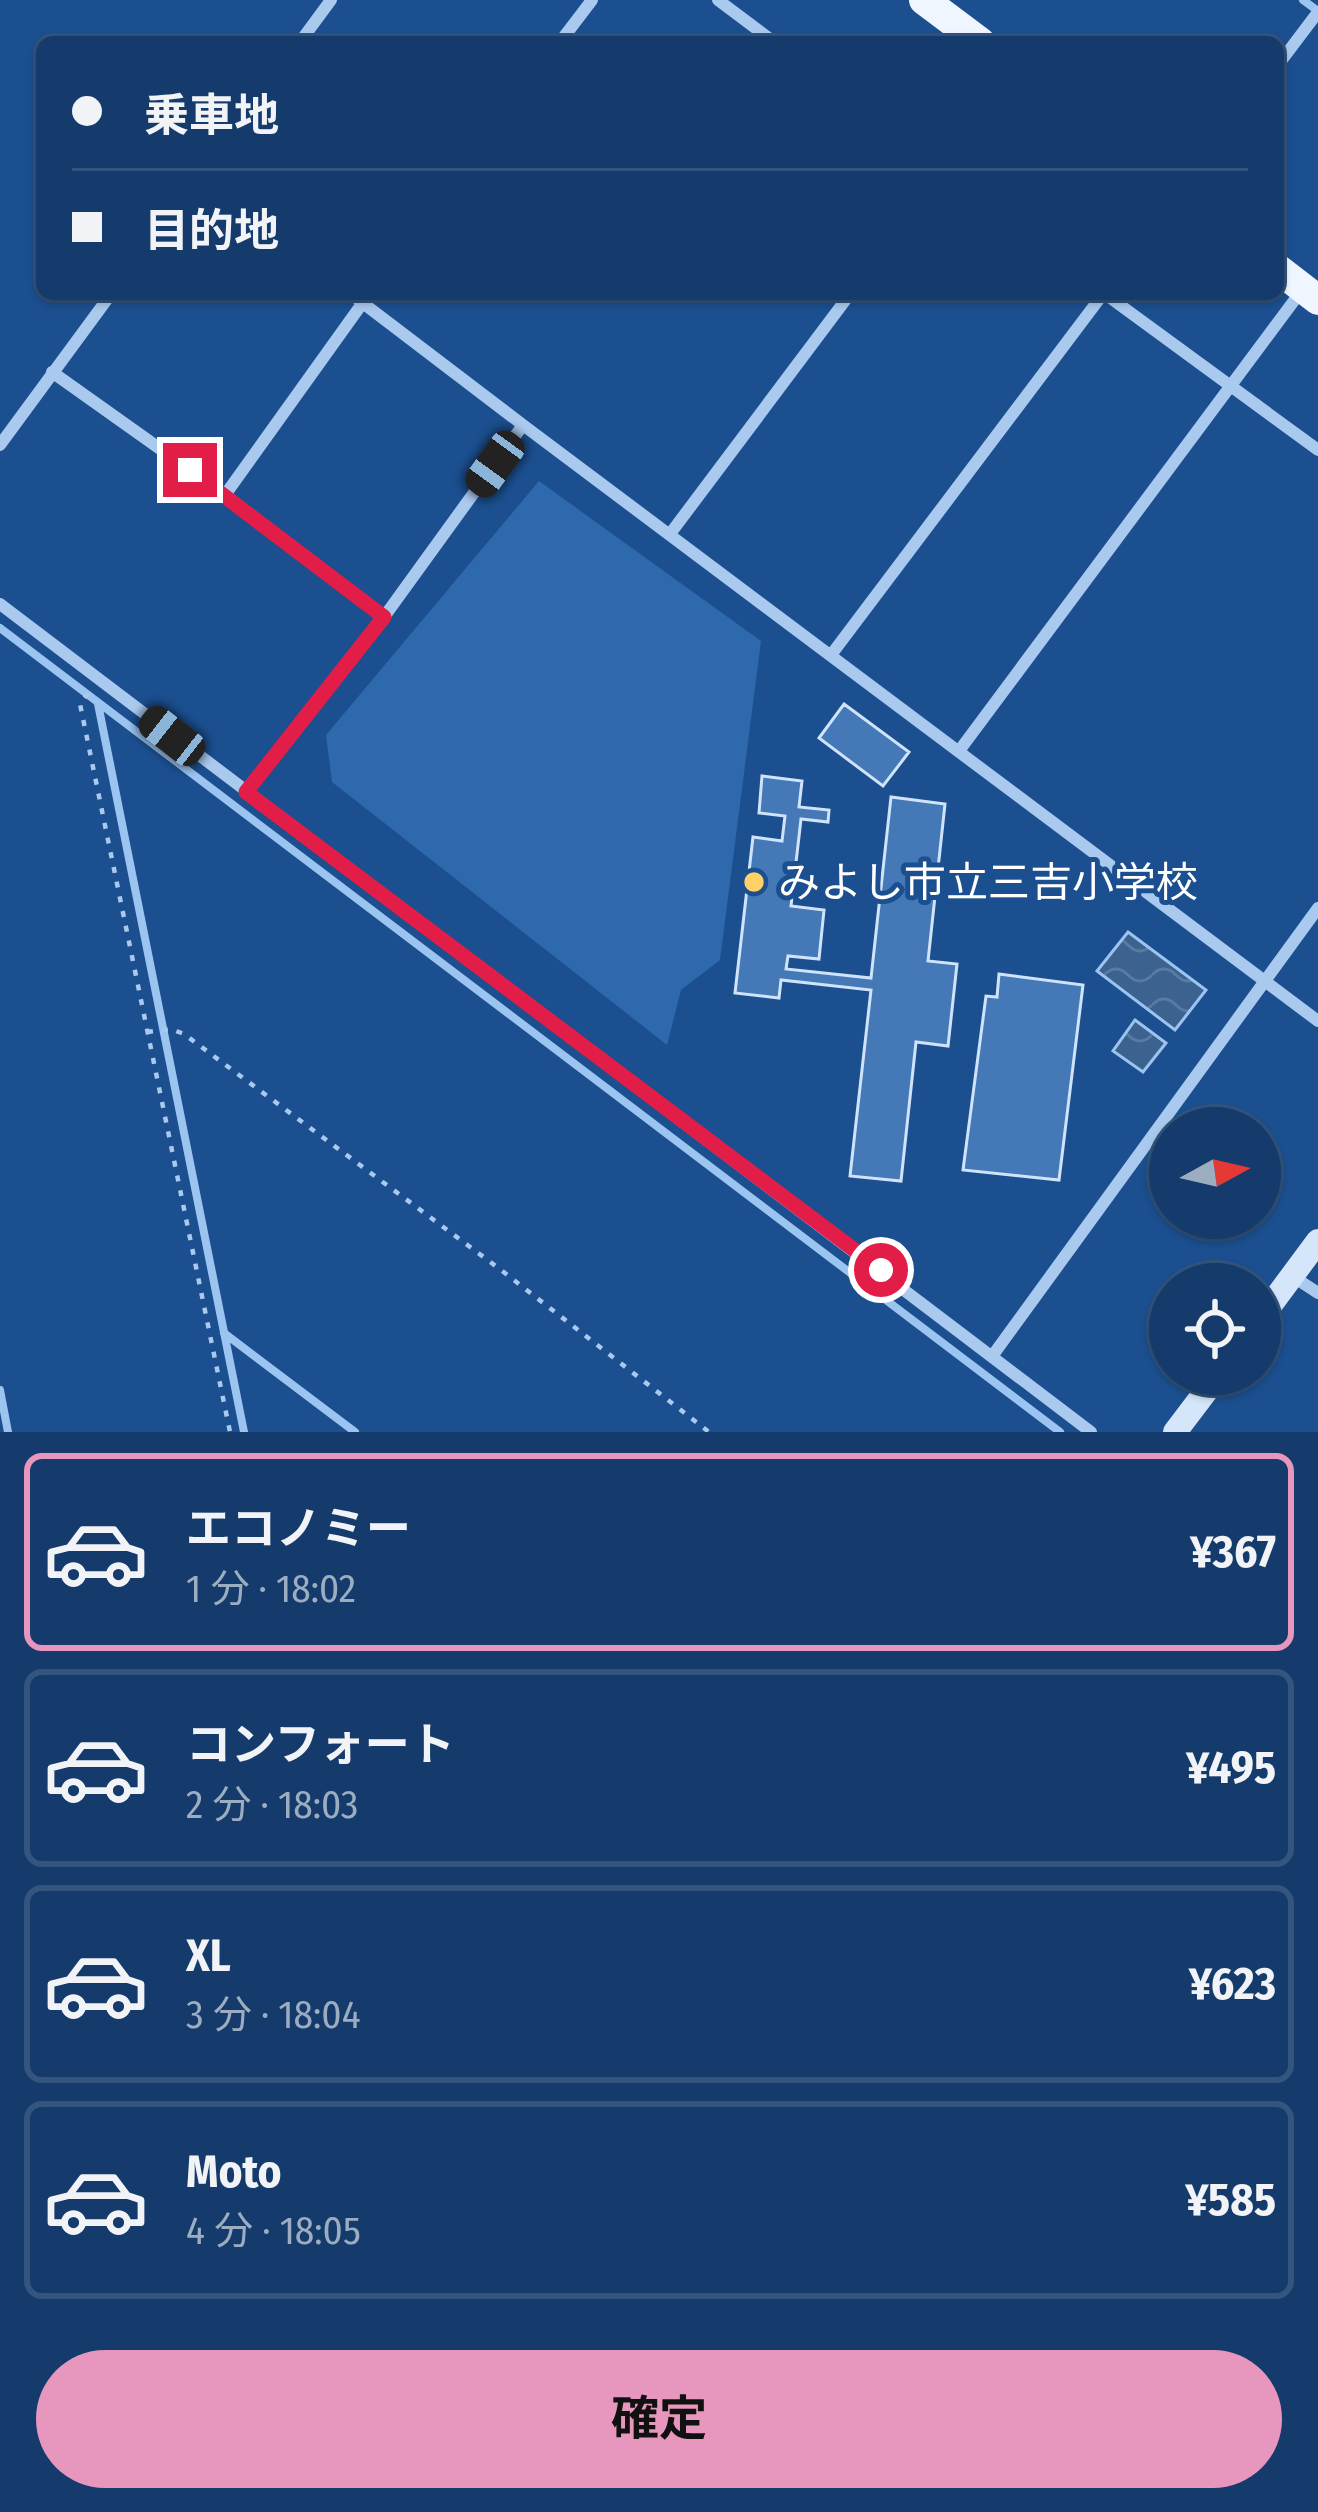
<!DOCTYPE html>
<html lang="ja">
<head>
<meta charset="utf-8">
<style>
	:root { --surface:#143b6b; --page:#1d4271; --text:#f1f3f6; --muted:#9dadc1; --line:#33557e; --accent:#e797bd }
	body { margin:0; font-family:"Fira Sans Condensed","Noto Sans JP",sans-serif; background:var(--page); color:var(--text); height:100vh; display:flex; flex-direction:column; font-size:45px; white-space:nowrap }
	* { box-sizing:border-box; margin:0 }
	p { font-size:39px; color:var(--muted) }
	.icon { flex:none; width:66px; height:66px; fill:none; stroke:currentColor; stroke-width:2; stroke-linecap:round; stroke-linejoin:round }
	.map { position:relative; height:1432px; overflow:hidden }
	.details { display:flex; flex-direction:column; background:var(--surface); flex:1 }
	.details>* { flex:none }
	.top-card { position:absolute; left:36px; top:36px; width:1248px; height:264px; border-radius:18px; box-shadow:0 3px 9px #0004,0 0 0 3px var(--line); display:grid; align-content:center; height:264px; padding:0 36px; background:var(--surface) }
	.needle { width:78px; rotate:82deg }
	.controls { position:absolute; left:1149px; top:1107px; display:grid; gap:24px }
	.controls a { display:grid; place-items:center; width:132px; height:132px; border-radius:50%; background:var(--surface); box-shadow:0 3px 9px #0004,0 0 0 3px var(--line); font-size:60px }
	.end { position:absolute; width:54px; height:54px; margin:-27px; border:15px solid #e11d48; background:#fff; box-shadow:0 0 0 6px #fff }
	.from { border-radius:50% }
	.car { position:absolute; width:36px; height:72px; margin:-36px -18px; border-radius:15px; box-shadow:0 0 9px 3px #0007; background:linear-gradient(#222 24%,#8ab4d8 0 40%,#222 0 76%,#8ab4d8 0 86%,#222 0) }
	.top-card b { display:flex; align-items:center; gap:42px; height:114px; font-size:45px }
	.top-card b+b { border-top:3px solid var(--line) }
	.top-card i { width:30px; height:30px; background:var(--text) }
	ul { padding:21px 0 0; list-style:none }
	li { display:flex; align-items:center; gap:36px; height:198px; margin:0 24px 18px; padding:0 12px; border:6px solid var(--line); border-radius:18px }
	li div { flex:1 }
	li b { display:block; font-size:45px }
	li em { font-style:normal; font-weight:700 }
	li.on { border-color:var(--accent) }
	li>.icon { width:108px; height:108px; stroke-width:1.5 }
	.action { display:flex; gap:24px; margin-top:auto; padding:24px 36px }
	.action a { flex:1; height:138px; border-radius:72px; background:var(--accent); color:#111; font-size:48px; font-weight:700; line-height:138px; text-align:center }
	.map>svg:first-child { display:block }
</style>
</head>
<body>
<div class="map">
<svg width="1318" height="1432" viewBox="0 0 1318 1432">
	<defs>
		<pattern id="water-waves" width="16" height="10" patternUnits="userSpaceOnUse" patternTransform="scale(3)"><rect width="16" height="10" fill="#3c6290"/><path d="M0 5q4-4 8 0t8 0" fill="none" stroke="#597aa1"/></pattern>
	</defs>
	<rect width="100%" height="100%" fill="#1b4f8f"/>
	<path fill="#2e69ad" d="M539 481 761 641 720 960 681 990 667 1045 332 782 326 735Z"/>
	<path fill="url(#water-waves)" stroke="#9cc4f0" stroke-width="3" d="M1128 932 1206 990 1175 1030 1097 971Z
		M1135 1020 1166 1043 1143 1072 1113 1051Z"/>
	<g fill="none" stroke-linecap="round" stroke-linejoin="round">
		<path stroke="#9cc4f0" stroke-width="8" d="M1303 0 1318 11
			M0 628 1060 1432
			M98 704 244 1432
			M224 1333 355 1432
			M0 1390 8 1432"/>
	</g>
	<path fill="#4478b7" stroke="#cfe3fa" stroke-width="3" d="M844 704 909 752 883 786 819 738Z
		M762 776 802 781 799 807 829 810 828 822 801 819 791 906 824 910 819 959 788 956 786 969 871 978 891 797 945 804 928 961 957 964 948 1046 916 1042 901 1181 850 1176 871 990 781 980 779 998 735 993 753 837 782 841 785 816 759 813Z
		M999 974 1083 985 1059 1180 963 1170 986 996 997 997Z"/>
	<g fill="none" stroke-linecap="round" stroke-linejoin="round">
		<path stroke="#a9c9ee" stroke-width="4.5" stroke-dasharray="6 9" stroke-linecap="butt" d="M88 693 80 704 230 1432
			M147 1032 171 1029 184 1034 501 1270 709 1432"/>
		<path stroke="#a9c9ee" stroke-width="12" d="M718 0 774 42
			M300 42 331 0
			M560 42 592 0
			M1278 65 1318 12
			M351 294 523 425
			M1105 294 1318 450
			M52 372 225 495 384 617
			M0 445 111 294
			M225 495 369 294
			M670 534 850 294
			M0 604 1091 1432
			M831 655 1103 294
			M959 751 1302 290
			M246 792 384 617 523 425 1318 1021
			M1292 1276 1318 1293
			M993 1355 1318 908"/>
		<path stroke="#d6e6fa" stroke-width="24" d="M1260 1319 1318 1241
			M1175 1432 1219 1374"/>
		<path stroke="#f0f6ff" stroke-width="30" d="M924 0 980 42
			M1278 269 1318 300"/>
	</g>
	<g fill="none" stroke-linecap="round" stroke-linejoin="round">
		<path stroke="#e11d48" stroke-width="15" d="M190 470 384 617 246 792 881 1270"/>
	</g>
	<circle fill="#ffd166" stroke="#1b4f8f" stroke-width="4.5" cx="754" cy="882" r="12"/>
	<g text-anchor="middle" stroke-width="10" stroke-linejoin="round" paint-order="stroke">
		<g font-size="42" fill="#fff" stroke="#1b4f8f" text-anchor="start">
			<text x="778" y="897">みよし市立三吉小学校</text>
		</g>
	</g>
</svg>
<div class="controls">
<a><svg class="needle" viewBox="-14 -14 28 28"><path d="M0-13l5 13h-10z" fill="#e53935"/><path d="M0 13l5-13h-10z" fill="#9dadc1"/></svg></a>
<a><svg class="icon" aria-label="locate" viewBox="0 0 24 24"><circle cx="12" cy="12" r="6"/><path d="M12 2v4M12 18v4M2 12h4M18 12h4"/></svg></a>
</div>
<i class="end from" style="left:881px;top:1270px"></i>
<i class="end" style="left:190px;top:470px"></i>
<i class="car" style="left:495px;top:464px;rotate:216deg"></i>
<i class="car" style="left:172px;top:736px;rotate:308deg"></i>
<div class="top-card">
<b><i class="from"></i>乗車地</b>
<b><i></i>目的地</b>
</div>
</div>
<section class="details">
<ul>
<li class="on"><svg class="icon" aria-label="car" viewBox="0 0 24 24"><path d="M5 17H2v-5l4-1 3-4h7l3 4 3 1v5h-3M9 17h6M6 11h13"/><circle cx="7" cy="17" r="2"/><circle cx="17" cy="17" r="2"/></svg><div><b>エコノミー</b><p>1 分 · 18:02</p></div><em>¥367</em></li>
<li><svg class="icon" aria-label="car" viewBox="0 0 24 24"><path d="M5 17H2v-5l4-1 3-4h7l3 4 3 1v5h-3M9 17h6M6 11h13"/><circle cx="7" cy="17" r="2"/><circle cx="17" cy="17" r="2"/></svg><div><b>コンフォート</b><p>2 分 · 18:03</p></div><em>¥495</em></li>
<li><svg class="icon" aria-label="car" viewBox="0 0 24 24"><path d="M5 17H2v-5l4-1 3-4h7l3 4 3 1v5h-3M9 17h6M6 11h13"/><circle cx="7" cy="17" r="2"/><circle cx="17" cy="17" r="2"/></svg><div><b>XL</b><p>3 分 · 18:04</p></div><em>¥623</em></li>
<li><svg class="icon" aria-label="car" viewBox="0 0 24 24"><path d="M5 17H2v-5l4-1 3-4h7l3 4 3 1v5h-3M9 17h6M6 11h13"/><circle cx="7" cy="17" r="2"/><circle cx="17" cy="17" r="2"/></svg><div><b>Moto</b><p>4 分 · 18:05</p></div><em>¥585</em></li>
</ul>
<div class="action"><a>確定</a></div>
</section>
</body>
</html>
